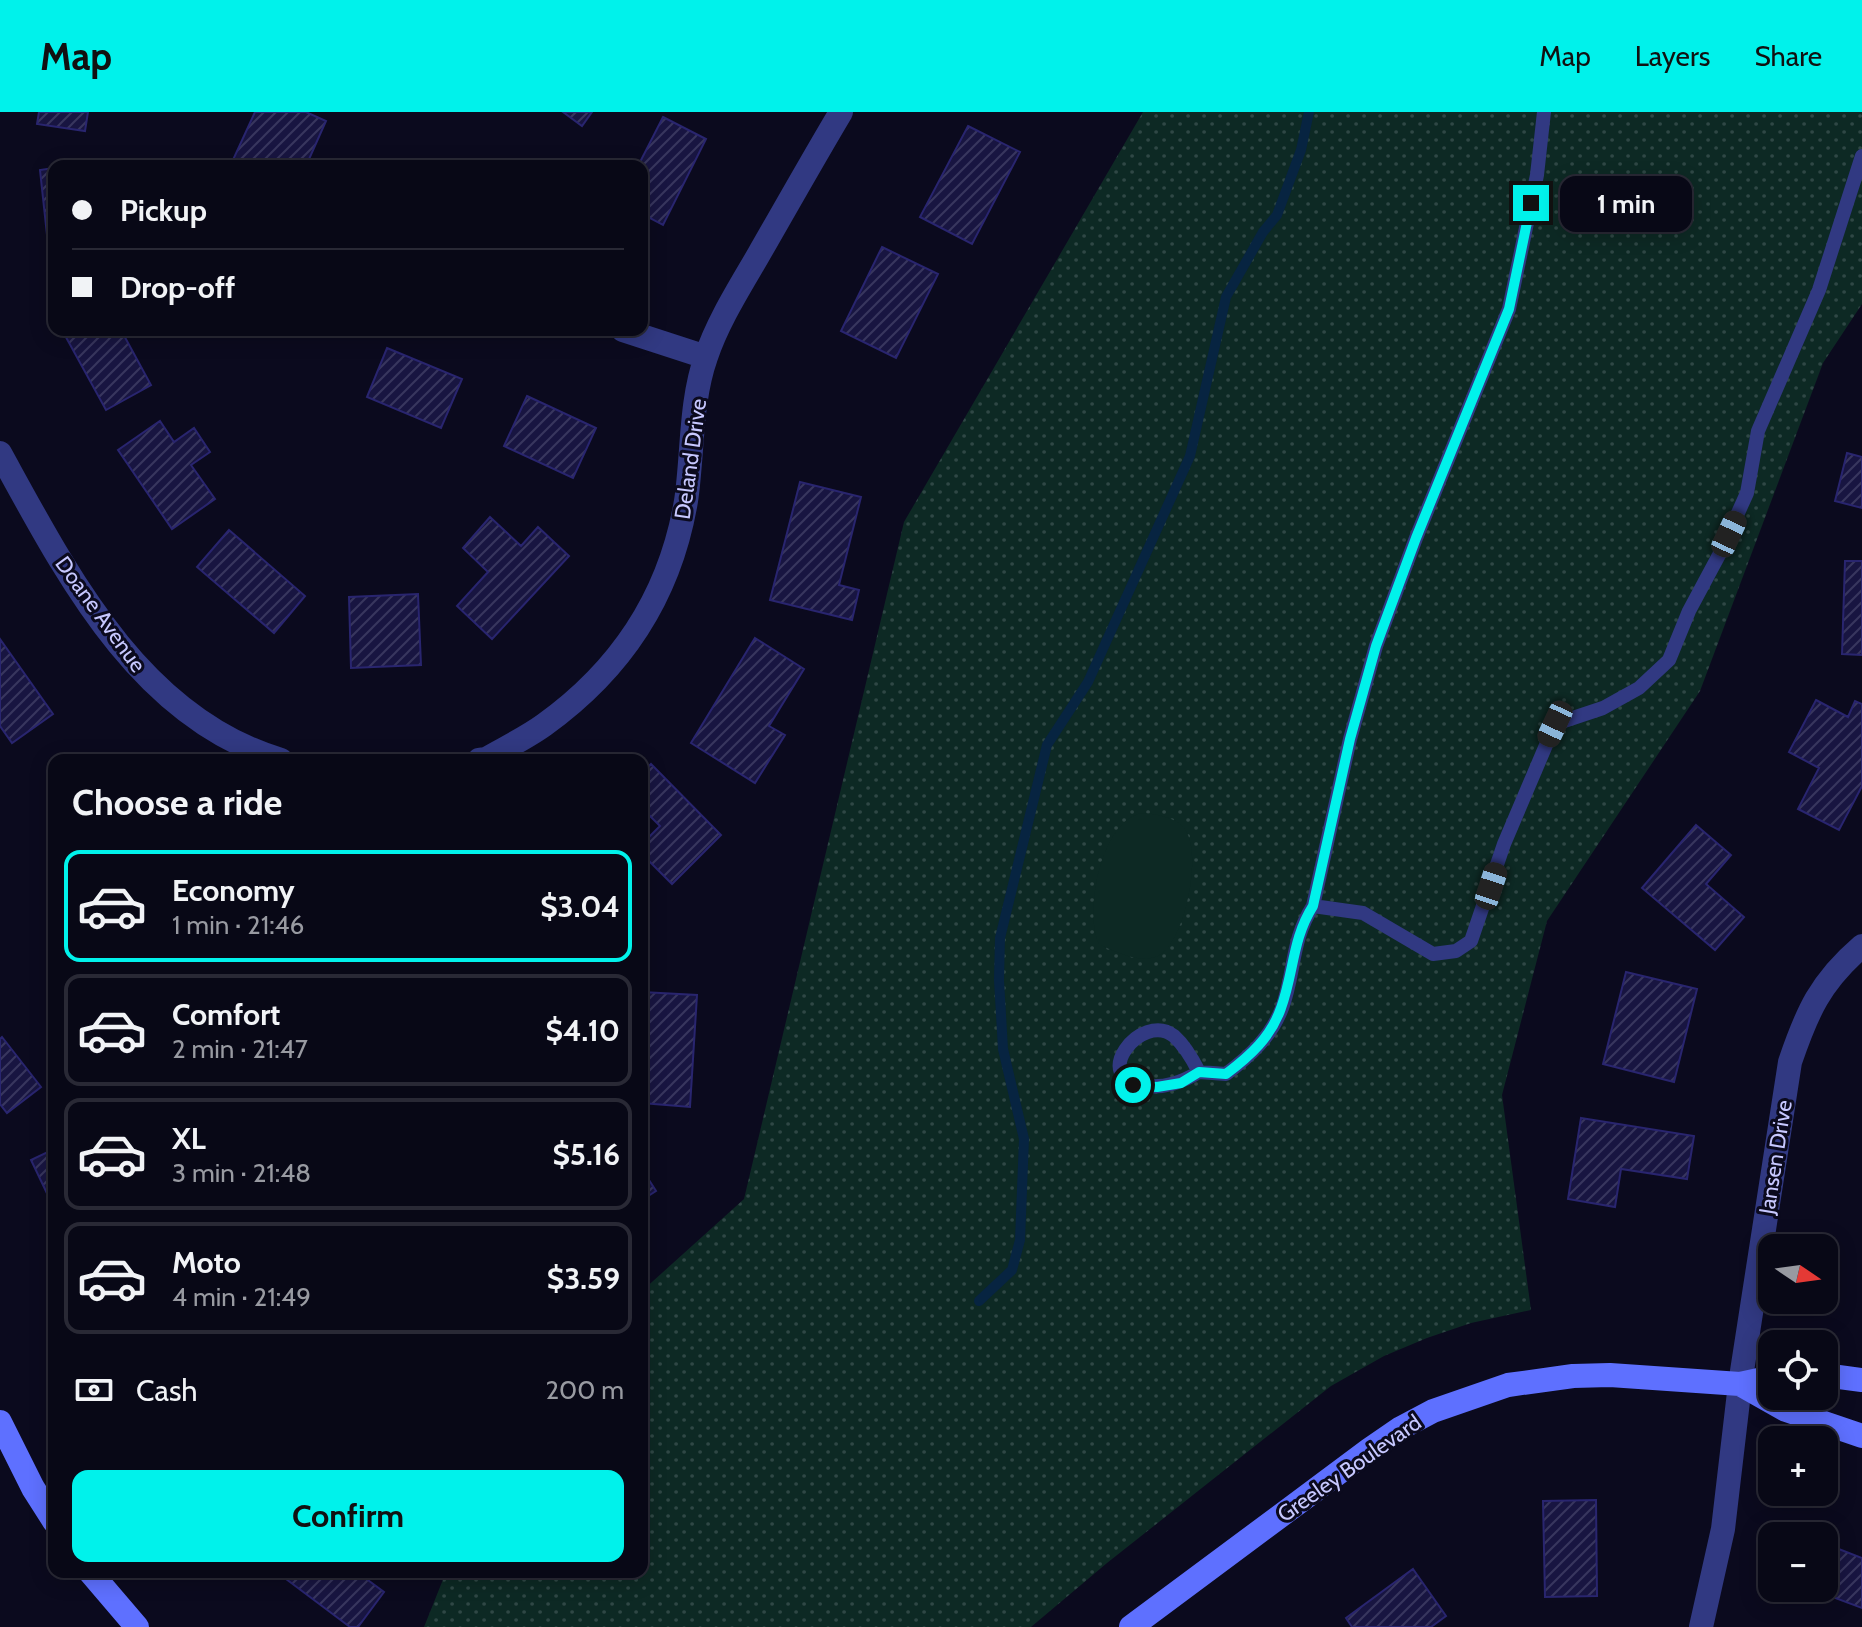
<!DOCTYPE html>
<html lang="en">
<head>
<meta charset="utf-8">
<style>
	:root { --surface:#080816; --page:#11111f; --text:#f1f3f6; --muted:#989aa1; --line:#292935; --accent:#00f2eb }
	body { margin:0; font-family:Cabin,sans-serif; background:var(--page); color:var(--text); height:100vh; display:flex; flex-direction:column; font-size:30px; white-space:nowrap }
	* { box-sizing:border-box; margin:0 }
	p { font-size:26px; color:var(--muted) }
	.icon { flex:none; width:44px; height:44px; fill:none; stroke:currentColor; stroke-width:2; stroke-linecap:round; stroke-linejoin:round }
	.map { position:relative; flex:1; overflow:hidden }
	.sheet { position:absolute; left:48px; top:642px; width:600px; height:824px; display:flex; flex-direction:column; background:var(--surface); border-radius:16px; box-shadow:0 4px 20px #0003,0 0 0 2px var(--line) }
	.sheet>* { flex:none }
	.top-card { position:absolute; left:48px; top:48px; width:600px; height:176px; border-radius:16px; box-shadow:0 4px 20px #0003,0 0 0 2px var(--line); display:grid; align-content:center; height:176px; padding:0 24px; background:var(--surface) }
	.needle { width:52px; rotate:103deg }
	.controls { position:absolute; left:1758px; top:1122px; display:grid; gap:16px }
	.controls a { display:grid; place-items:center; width:80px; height:80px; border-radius:16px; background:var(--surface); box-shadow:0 4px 20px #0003,0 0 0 2px var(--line); font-size:40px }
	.end { position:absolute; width:36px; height:36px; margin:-18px; border:10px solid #00f2eb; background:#111; box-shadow:0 0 0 4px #111 }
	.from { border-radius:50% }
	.bubble { position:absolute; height:56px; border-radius:16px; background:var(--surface); box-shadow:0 4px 20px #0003,0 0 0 2px var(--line); font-size:26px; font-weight:700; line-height:56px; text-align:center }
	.car { position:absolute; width:24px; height:48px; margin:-24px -12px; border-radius:10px; box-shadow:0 0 6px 2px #0007; background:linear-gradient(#222 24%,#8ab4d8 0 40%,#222 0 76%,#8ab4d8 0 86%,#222 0) }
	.top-card b { display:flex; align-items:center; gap:28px; height:76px; font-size:30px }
	.top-card b+b { border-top:2px solid var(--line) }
	.top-card i { width:20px; height:20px; background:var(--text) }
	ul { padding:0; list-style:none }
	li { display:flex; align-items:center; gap:24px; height:112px; margin:0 16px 12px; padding:0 8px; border:4px solid var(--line); border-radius:16px }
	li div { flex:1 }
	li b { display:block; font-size:30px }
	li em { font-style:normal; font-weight:700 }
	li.on { border-color:var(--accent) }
	li>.icon { width:72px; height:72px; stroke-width:1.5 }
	h2 { padding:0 24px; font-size:36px; line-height:96px }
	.pay { display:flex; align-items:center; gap:20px; height:88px; padding:0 24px; font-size:30px }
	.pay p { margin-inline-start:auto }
	.action { display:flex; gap:16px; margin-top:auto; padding:16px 24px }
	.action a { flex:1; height:92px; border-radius:16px; background:var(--accent); color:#111; font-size:32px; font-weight:700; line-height:92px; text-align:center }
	header { display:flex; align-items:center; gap:48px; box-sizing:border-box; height:112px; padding:0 40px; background:var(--accent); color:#111 }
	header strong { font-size:38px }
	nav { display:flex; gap:44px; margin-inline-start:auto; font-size:28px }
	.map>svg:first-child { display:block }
</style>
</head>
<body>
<header>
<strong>Map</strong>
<nav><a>Map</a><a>Layers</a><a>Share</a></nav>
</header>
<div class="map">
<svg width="1862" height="1515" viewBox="0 0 1862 1515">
	<defs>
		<pattern id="grass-dots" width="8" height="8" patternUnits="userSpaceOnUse" patternTransform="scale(2)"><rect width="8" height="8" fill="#0d2924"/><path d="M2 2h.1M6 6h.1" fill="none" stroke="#2f4745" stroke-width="1.8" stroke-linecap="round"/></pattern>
		<pattern id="building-hatch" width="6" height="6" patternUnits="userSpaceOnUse" patternTransform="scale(2)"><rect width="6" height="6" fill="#181541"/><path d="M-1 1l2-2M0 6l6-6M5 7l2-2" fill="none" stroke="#38365e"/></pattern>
	</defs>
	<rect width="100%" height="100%" fill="#0b0a1e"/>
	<path fill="url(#grass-dots)" d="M1143 0H1862V192L1823 251 1700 579 1547 809 1502 983 1531 1198 1471 1211 1427 1226 1384 1244 1331 1274 1107 1451 1031 1515H424L446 1460H642V1179L744 1087 904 410Z"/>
	<path fill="#0d2924" d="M1142 701C1156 702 1178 705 1186 719 1202 744 1185 831 1158 844 1140 852 1115 840 1099 832 1084 799 1101 709 1142 701Z"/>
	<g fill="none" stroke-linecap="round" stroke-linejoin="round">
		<path stroke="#072441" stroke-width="10" d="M979 1189 1012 1158 1020 1128 1024 1027 1003 937 999 868 1000 826 1047 633 1088 570 1190 344 1226 185 1263 120 1277 103 1301 38 1309 0"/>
	</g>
	<path fill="url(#building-hatch)" stroke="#29256f" stroke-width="2" d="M39 0H88L85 19 37 12Z
		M255 0H306L326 9 306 54H240L232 50Z
		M563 0H592L582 14Z
		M663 5 706 27 663 113 642 102V54H638Z
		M968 14 1020 40 972 132 920 105Z
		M54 56V160H51L40 58Z
		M882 135 938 162 896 246 841 219Z
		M62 218H121L151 273 106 298Z
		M387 236 462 267 441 316 367 285Z
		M527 284 596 316 573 366 504 334Z
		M160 309 174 330 194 316 210 340 191 353 215 387 172 417 118 338Z
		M1847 341 1862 345V396L1835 389Z
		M800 370 861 385 839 473 859 478 852 508 770 488Z
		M490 405 521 434 538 415 569 444 492 527 457 494 488 460 463 436Z
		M229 418 305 484 274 521 197 455Z
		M1845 449H1862V543L1842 542Z
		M418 482 421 553 351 556 349 485Z
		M755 526 804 557 769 614 785 623 755 671 691 631Z
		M0 527 53 602 12 631 0 614Z
		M1816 588 1848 605 1855 589 1862 592V674L1839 718 1798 697 1819 656 1789 640Z
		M651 652 721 723 672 772 642 742V732L660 714 642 696V661Z
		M1696 713 1731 743 1706 772 1744 805 1715 838 1642 776Z
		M1626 860 1697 877 1674 970 1603 952Z
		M642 880 697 883 690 995 642 991Z
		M2 925 41 975 7 1001 0 992V927Z
		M1581 1006 1694 1024 1687 1067 1621 1057 1615 1095 1568 1087Z
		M54 1037V1096L31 1048Z
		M642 1057 656 1079 642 1088Z
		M1596 1388 1597 1484 1545 1485 1543 1389Z
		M1831 1434 1862 1446V1496L1814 1478 1824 1476V1453Z
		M1413 1457 1446 1504 1431 1515H1352L1346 1506Z
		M357 1460 384 1480 358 1515H350L278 1461Z"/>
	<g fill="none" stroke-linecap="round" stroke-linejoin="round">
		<path stroke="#313982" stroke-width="14" d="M1544 0 1537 63 1509 197 1416 426 1376 534 1350 627 1313 794 1363 801 1433 842 1456 839 1471 829 1504 732 1555 612 1603 596 1639 576 1669 548 1689 499 1719 443 1747 381 1758 319 1819 178 1862 44
			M1199 960C1182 970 1166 976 1146 974 1087 969 1141 898 1174 924 1184 933 1193 948 1199 960L1226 962C1250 944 1271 925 1282 896 1295 861 1291 828 1313 794"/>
		<path stroke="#313982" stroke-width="24" d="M623 218 706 245
			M0 341C66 461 139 606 281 648
			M479 648 486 647C505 636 526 626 544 613 622 557 670 484 686 389 693 342 690 290 706 245 718 209 740 175 759 142 786 95 813 47 841 0
			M1701 1515 1723 1417 1740 1272 1790 950C1807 900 1820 870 1862 834"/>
		<path stroke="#5e70ff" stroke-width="24" d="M1824 1263 1862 1268
			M1740 1272 1786 1298 1862 1324
			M0 1310 33 1376 54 1409
			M90 1460 137 1515
			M1131 1515 1369 1338 1401 1316 1433 1299 1508 1273 1573 1264 1610 1263 1740 1272 1772 1265"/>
	</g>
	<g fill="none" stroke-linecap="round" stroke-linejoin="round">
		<path stroke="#00f2eb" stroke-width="10" d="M1133 973 1157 975 1181 971 1199 960 1226 962C1250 944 1271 925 1281 896 1294 861 1292 827 1313 794L1350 627 1376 534 1416 426 1509 197 1531 91"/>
	</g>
	<g text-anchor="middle" stroke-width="6" stroke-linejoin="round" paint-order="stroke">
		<g font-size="22" fill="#c7c8ff" stroke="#0b0a1e">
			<text transform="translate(690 347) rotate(-82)" y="8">Deland Drive</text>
			<text transform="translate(101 502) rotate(54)" y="8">Doane Avenue</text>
			<text transform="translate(1775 1045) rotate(-81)" y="8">Jansen Drive</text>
			<text transform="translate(1349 1356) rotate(-35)" y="8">Greeley Boulevard</text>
		</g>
	</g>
</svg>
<div class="controls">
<a><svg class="needle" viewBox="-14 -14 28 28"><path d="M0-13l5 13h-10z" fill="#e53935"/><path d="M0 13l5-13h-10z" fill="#989aa1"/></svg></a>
<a><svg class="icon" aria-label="locate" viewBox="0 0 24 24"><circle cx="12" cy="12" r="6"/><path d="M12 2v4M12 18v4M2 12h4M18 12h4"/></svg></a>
<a>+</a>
<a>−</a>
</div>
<i class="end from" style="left:1133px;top:973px"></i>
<i class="end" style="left:1531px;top:91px"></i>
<div class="bubble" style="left:1560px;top:64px;width:132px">1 min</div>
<i class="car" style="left:1729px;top:422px;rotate:25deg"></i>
<i class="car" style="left:1555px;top:612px;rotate:205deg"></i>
<i class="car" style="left:1491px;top:774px;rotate:18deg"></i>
<div class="top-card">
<b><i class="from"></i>Pickup</b>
<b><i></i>Drop-off</b>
</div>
<section class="sheet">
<h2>Choose a ride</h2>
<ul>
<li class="on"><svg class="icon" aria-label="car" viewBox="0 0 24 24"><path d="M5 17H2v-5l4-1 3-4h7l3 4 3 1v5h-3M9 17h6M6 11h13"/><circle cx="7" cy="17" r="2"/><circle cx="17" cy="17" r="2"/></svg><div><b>Economy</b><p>1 min · 21:46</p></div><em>$3.04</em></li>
<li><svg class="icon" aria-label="car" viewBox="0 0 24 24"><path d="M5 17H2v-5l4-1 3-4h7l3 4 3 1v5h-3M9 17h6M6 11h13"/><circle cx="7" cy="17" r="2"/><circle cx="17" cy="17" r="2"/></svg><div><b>Comfort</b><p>2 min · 21:47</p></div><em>$4.10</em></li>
<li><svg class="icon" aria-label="car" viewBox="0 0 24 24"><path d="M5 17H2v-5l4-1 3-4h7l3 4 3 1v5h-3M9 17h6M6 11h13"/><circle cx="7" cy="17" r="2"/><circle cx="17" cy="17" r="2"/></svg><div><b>XL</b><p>3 min · 21:48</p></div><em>$5.16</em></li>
<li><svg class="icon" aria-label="car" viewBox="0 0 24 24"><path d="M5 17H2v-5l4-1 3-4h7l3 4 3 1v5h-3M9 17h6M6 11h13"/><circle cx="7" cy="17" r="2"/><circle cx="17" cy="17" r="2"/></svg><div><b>Moto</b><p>4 min · 21:49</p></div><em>$3.59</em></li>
</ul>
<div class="pay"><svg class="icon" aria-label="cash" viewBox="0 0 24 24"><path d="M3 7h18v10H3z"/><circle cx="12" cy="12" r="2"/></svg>Cash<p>200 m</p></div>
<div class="action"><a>Confirm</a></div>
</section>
</div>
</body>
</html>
